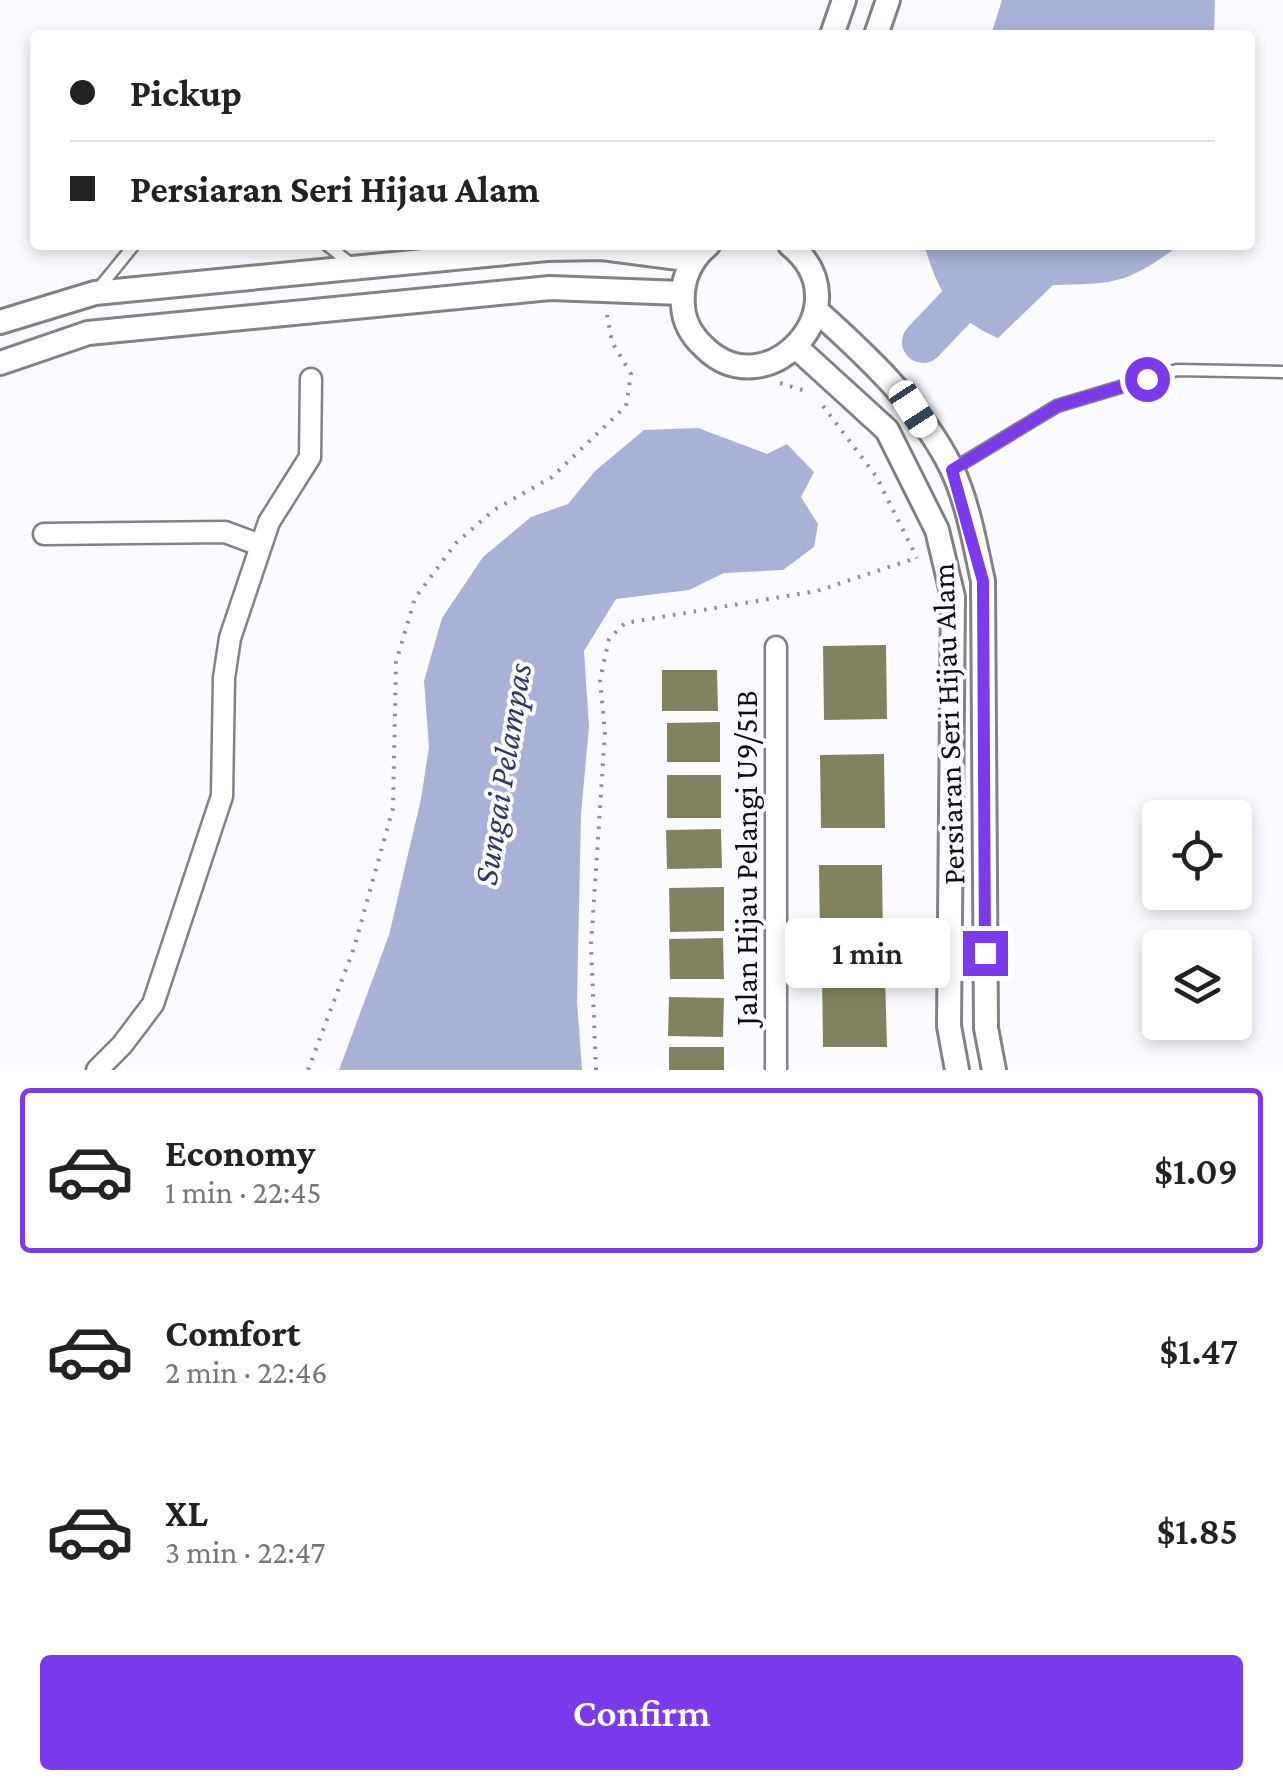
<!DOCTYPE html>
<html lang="en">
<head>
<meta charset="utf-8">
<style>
	:root { --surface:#fff; --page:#f2f2f2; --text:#222; --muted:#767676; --line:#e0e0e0; --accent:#7c3aed }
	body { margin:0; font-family:"Crimson Pro",serif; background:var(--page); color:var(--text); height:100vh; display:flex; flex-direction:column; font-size:38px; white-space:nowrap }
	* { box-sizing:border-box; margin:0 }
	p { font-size:32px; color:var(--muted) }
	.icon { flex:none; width:55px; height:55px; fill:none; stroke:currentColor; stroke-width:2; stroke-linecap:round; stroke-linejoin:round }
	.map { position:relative; height:1070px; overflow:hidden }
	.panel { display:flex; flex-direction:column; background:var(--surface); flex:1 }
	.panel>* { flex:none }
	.hud { position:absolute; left:30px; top:30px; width:1225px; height:220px; border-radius:10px; box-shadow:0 5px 15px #0003; display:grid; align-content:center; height:220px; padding:0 40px; background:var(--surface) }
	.fabs { position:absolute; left:1142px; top:800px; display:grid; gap:20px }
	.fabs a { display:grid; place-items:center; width:110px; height:110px; border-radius:10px; background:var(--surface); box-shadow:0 5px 15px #0003; font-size:50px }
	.end { position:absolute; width:45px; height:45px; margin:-22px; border:12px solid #7c3aed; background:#fff; box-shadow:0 0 0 5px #fff }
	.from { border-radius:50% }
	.bubble { position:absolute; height:70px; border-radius:10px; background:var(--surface); box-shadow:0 5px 15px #0003; font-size:32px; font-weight:600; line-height:70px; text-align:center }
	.car { position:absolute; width:30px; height:60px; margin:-30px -15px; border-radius:12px; box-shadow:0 0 8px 2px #0007; background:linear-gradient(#fff 24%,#345 0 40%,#fff 0 76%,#345 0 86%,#fff 0) }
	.hud b { display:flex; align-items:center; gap:35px; height:95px; font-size:38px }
	.hud b+b { border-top:2px solid var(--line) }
	.hud i { width:25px; height:25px; background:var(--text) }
	ul { padding:18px 0 0; list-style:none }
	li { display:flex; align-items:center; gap:30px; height:165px; margin:0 20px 15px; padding:0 20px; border:5px solid transparent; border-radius:10px }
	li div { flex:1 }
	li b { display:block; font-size:38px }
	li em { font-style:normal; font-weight:600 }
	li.selected { border-color:var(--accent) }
	li>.icon { width:90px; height:90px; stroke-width:1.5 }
	.button { display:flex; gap:20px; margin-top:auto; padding:20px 40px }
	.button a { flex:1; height:115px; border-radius:10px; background:var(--accent); color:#fff; font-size:40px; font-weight:600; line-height:115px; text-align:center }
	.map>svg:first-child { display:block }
</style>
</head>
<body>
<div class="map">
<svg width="1283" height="1070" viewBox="0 0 1283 1070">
	<rect width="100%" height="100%" fill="#fbfbff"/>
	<path fill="#a9b1d6" d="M1002 0H1215L1214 35H991Z
		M924 245H1180C1127 283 1118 284 1053 285L998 338C950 317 939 292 924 245Z
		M698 428 767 454 787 444 814 472 801 497 818 524 814 547 783 570 724 573 689 590 616 599 584 651 589 726 581 814 577 1001 582 1070H339L389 935 421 799 429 747 424 681 442 618 483 557 531 517 568 504 595 471 644 430Z"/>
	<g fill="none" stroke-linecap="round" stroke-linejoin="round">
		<path stroke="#a9b1d6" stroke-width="42" d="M923 342 1015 245"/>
	</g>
	<path fill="#82835e" d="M886 645 887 719 824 720 823 646Z
		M662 670H717L718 711H662Z
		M720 722V762H667V723Z
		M884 754 885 828H821L820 755Z
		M667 775H721V818H667Z
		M721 829 722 868 667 869 666 830Z
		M819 865H882L883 939 820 940Z
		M724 887V931L670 932 669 888Z
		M723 938 724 979H670L669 939Z
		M822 973H885L887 1047H823Z
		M669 997 724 998 723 1037 668 1036Z
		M669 1047H724V1070H669Z"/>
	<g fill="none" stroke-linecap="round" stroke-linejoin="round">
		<defs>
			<path id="service" d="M327 245 354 266
				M99 288 134 245
				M953 469 1057 406 1177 370 1283 372"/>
			<path id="minor" d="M44 534 225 532 260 545
				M97 1070 122 1045 153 1004 222 796 224 678 230 638 269 522 310 457 311 379
				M776 1070V647"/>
			<path id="tertiary" d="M832 35 844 0
				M876 35 888 0
				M708 245C689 261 681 282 683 306 684 323 692 336 704 347 767 410 865 305 790 245
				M816 310C867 356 921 406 952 469 968 503 975 545 983 581L986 1028 994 1070
				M0 322 95 293 547 249 602 248 694 260
				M796 347 887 430 937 530 953 597 949 1026 957 1070
				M0 363 88 333 550 288 681 293"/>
		</defs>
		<use href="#service" stroke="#818286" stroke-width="15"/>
		<use href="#minor" stroke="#818286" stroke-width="25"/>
		<use href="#tertiary" stroke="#818286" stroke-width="28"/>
		<path stroke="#8d8e90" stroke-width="4" stroke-dasharray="2.5 8" stroke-linecap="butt" d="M780 383 809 392
			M823 406 876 476 917 558
			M308 1070 354 948 393 808 396 662 415 598 456 543 494 510 552 477 626 406 631 374 612 342 607 315
			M596 1070 591 945 605 732 600 680 609 639 625 623 817 591 916 558"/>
		<use href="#service" stroke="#fff" stroke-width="10"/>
		<use href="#minor" stroke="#fff" stroke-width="20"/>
		<use href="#tertiary" stroke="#fff" stroke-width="22"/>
	</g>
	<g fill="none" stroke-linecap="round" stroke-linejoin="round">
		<path stroke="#7c3aed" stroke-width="12" d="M985 953 983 581 952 470 1057 406 1147 379"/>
	</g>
	<g text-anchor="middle" stroke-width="8" stroke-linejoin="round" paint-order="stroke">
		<g font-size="32" fill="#0e0f10" stroke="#fbfbff">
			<text transform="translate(948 724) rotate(-92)" y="11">Persiaran Seri Hijau Alam</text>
			<text transform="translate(746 858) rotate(-90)" y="11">Jalan Hijau Pelangi U9/51B</text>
		</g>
		<g font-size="35" font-style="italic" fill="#303666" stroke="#fbfbff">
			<text transform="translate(502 774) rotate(-81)" y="12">Sungai Pelampas</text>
		</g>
	</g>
</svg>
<div class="fabs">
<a><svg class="icon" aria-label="locate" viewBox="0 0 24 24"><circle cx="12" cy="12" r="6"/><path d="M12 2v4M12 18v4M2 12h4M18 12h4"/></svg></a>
<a><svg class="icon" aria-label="layers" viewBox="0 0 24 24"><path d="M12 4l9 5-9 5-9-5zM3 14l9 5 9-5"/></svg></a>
</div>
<i class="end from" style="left:1147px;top:379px"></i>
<i class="end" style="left:985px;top:953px"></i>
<div class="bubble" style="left:785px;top:918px;width:165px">1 min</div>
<i class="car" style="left:913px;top:409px;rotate:147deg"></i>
<div class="hud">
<b><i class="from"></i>Pickup</b>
<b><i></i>Persiaran Seri Hijau Alam</b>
</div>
</div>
<section class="panel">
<ul>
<li class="selected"><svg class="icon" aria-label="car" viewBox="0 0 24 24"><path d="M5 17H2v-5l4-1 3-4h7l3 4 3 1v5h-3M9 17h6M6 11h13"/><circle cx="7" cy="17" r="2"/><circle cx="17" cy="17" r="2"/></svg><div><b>Economy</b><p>1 min · 22:45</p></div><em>$1.09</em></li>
<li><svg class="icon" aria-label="car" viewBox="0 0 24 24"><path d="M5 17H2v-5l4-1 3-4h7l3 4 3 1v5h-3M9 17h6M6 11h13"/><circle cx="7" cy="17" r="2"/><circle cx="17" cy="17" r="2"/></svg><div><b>Comfort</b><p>2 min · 22:46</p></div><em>$1.47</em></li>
<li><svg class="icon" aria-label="car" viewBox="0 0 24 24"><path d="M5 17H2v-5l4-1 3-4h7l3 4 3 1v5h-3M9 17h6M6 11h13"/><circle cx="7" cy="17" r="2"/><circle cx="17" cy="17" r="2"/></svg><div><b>XL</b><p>3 min · 22:47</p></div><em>$1.85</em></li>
</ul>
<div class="button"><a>Confirm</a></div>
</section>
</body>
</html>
